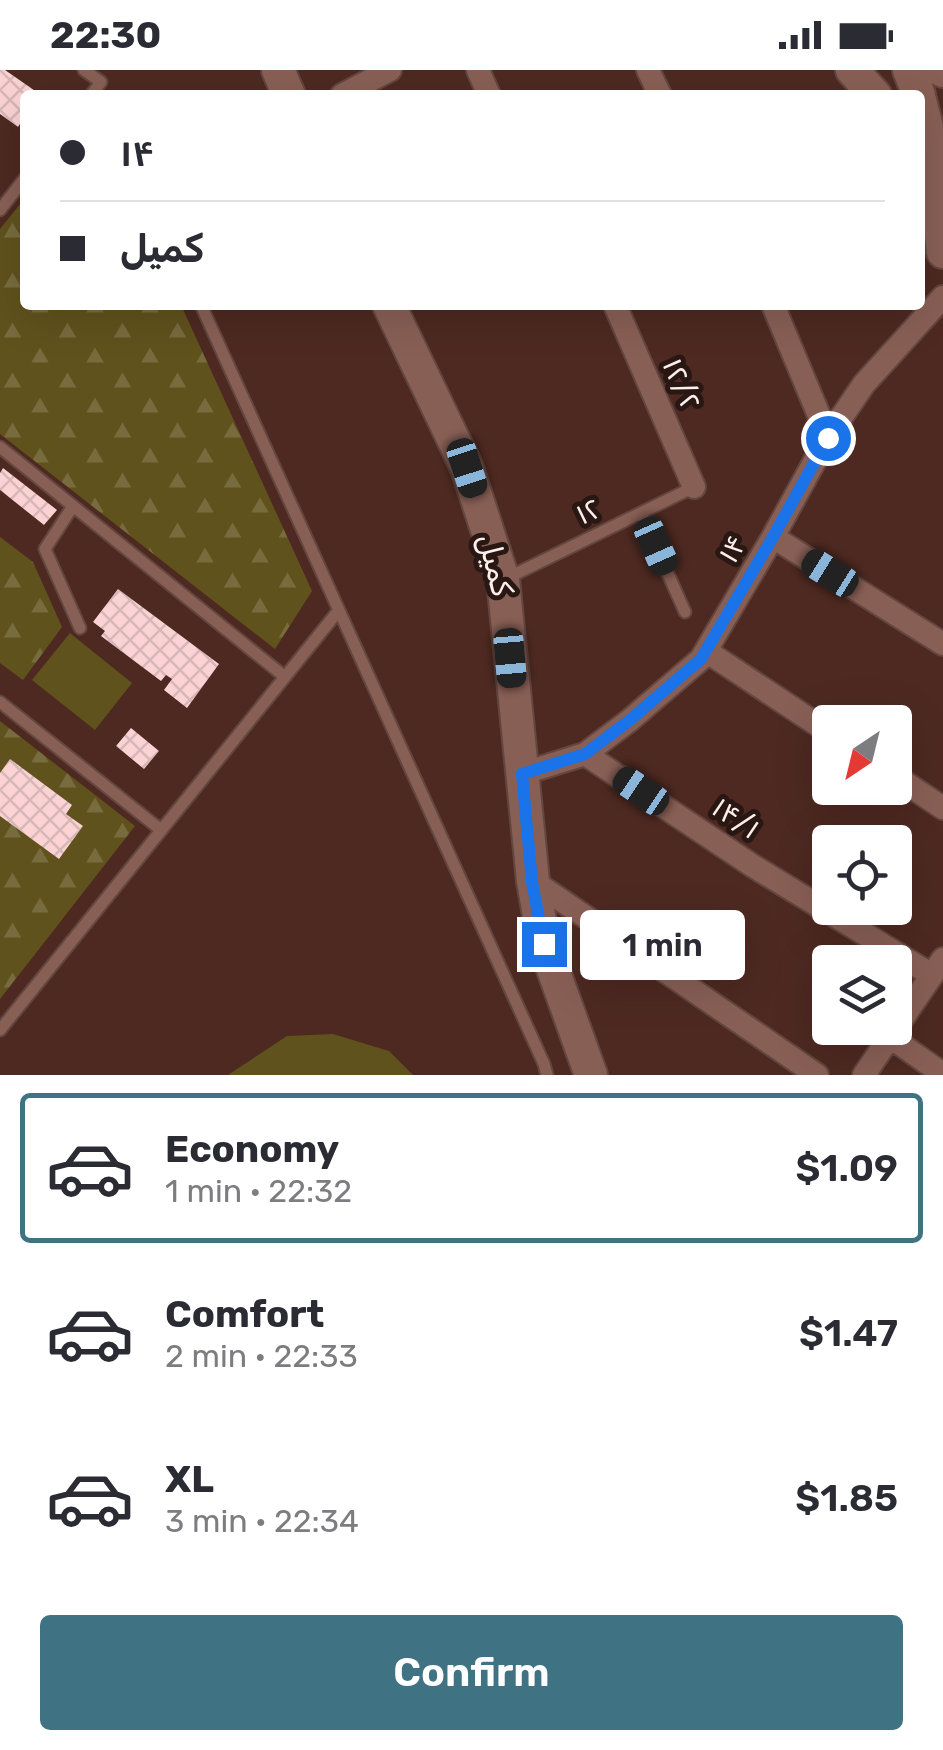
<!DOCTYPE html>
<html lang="en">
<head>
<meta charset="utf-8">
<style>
	:root { --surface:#fff; --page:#f7f7f7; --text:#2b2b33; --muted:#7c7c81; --line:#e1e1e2; --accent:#3f7282 }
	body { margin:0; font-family:Rubik,"Noto Sans Arabic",sans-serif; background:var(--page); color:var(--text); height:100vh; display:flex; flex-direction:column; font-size:38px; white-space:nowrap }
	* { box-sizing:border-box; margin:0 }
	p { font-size:32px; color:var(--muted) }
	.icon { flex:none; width:55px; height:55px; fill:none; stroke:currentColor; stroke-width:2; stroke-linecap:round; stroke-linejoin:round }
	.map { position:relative; height:1005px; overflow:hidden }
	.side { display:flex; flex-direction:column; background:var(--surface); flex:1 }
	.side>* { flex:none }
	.banner { position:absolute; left:20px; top:20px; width:905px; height:220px; border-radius:10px; box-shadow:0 10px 40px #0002; display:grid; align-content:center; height:220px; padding:0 40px; background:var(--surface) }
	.needle { width:65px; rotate:215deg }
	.tools { position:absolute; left:812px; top:635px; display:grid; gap:20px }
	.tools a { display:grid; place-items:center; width:100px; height:100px; border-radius:10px; background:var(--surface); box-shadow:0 10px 40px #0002; font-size:50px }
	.end { position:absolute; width:45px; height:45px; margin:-22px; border:12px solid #1a73e8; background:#fff; box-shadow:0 0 0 5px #fff }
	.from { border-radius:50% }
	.bubble { position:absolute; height:70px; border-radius:10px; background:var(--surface); box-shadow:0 10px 40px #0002; font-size:32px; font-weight:600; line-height:70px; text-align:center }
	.car { position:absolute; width:30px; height:60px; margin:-30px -15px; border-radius:12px; box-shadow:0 0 8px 2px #0007; background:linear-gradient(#222 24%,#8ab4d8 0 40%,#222 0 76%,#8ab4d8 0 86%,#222 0) }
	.banner b { display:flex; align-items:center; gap:35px; height:95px; font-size:38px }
	.banner b+b { border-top:2px solid var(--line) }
	.banner i { width:25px; height:25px; background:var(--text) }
	ul { padding:18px 0 0; list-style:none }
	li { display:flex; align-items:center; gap:30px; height:150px; margin:0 20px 15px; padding:0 20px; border:5px solid transparent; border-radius:10px }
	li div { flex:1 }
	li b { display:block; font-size:38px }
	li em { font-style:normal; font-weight:600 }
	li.active { border-color:var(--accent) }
	li>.icon { width:90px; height:90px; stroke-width:1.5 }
	.cta { display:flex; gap:20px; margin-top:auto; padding:20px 40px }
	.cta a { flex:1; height:115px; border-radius:10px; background:var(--accent); color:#fff; font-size:40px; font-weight:600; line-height:115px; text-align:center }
	.status { display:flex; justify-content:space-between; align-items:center; height:70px; padding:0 50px; background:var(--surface); direction:ltr }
	.status svg { height:28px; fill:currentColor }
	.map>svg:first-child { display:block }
</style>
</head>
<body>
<div class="status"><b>22:30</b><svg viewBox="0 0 49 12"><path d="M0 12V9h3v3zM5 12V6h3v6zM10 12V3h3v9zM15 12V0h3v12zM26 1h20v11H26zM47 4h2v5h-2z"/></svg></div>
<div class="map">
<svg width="943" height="1005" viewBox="0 0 943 1005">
	<defs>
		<pattern id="forest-firs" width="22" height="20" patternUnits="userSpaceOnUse" patternTransform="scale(2.5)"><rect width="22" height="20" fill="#60521d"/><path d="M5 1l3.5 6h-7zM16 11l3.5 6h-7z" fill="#786b3e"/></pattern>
		<pattern id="building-cross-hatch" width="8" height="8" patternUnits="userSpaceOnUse" patternTransform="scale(2.5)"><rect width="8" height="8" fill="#fbd3d5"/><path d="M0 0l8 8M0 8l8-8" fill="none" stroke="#d8b7b8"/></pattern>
	</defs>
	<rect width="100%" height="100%" fill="#4d2921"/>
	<path fill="#60521d" d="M70 563 132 613 95 660 32 610Z
		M333 964 389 981 413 1005H228L287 966Z"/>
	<path fill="url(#forest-firs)" d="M25 128V235H181L312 521 275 579 0 364V159Z
		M0 467 33 492 62 557 23 610 0 593Z
		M0 651 135 756 0 929Z"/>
	<path fill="url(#building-cross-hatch)" d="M0 0H5L41 25H25V46L18 57 0 44Z
		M3 398 57 440 44 455 0 420V403Z
		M118 519 219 594 187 638 164 620 172 609 166 605 161 611 101 566 105 561 93 552Z
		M131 658 159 681 144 699 116 676Z
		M10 689 72 735 66 744 83 756 59 789 0 746V703Z"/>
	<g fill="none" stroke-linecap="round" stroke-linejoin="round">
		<defs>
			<path id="lane" d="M84 0 101 12 91 25
				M0 140 25 108
				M201 235 544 994 547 1005
				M0 377 285 607
				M73 436 45 479 80 558
				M641 443 685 542
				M505 509 694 417
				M0 632 161 760
				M0 960 339 540"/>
			<path id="street" d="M478 0 489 25
				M648 0 660 25
				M342 25 390 0
				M615 235 694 417
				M773 235 828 367
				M773 467 943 574
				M706 581 830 663
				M585 684 753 796 932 905
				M521 704 585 684 630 650 701 589 773 467 828 367 864 314 943 227
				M895 706 943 738
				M533 811 817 1005
				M890 967 943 1004
				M864 1005 943 889"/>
			<path id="secondary" d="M278 0 289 25
				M852 0 875 25
				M909 0 919 25
				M941 0 943 1
				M920 30 929 65 943 182
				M389 235 467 398 503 509 533 811 544 874 591 1005"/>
		</defs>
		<use href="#lane" stroke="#63463f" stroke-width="15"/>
		<use href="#street" stroke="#63463f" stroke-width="26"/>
		<use href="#secondary" stroke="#63463f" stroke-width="36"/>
		<use href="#lane" stroke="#885f55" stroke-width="11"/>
		<use href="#street" stroke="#885f55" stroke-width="22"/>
		<use href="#secondary" stroke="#885f55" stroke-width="32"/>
	</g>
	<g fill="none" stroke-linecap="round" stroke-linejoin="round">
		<path stroke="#1a73e8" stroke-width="12" d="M544 874 532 812 522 704 585 684 630 650 701 589 773 467 828 368"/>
	</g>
	<g text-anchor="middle" stroke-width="10" stroke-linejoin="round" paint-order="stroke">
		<g font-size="30" fill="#feefeb" stroke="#281713">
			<text transform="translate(682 314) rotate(66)" y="10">۱۲/۲</text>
			<text transform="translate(588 441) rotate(-26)" y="10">۱۲</text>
			<text transform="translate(732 479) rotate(-60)" y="10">۱۴</text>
			<text transform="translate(495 495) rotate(76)" y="10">کمیل</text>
			<text transform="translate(736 748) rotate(34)" y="10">۱۴/۱</text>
		</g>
	</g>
</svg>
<div class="tools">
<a><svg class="needle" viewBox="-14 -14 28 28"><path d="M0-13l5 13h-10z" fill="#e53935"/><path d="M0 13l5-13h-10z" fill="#7c7c81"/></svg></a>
<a><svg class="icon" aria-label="locate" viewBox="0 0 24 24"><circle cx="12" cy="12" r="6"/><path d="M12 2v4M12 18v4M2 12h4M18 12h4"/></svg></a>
<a><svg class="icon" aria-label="layers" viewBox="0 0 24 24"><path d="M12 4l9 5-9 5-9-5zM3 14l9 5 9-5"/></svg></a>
</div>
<i class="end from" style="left:828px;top:368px"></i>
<i class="end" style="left:544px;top:874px"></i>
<div class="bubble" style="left:580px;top:840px;width:165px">1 min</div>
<i class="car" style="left:467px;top:398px;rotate:162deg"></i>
<i class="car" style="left:656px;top:476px;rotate:156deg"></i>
<i class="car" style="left:830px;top:503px;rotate:302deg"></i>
<i class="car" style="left:510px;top:588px;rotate:175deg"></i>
<i class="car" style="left:641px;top:721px;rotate:304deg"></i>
<div class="banner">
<b><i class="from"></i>۱۴</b>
<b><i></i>کمیل</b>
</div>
</div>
<section class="side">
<ul>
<li class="active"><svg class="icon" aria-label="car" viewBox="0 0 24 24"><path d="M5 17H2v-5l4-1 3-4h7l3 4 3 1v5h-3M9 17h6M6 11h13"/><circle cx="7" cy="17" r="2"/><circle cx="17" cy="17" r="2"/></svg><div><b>Economy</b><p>1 min · 22:32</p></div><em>$1.09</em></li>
<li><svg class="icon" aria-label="car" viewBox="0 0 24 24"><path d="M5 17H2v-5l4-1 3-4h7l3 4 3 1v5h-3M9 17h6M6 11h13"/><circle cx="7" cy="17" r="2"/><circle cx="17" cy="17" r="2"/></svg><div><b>Comfort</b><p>2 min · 22:33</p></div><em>$1.47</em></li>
<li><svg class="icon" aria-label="car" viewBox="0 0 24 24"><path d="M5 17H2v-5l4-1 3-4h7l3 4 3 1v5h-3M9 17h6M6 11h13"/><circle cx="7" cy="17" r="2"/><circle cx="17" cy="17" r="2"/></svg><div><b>XL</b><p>3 min · 22:34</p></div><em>$1.85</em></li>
</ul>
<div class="cta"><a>Confirm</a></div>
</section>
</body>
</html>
